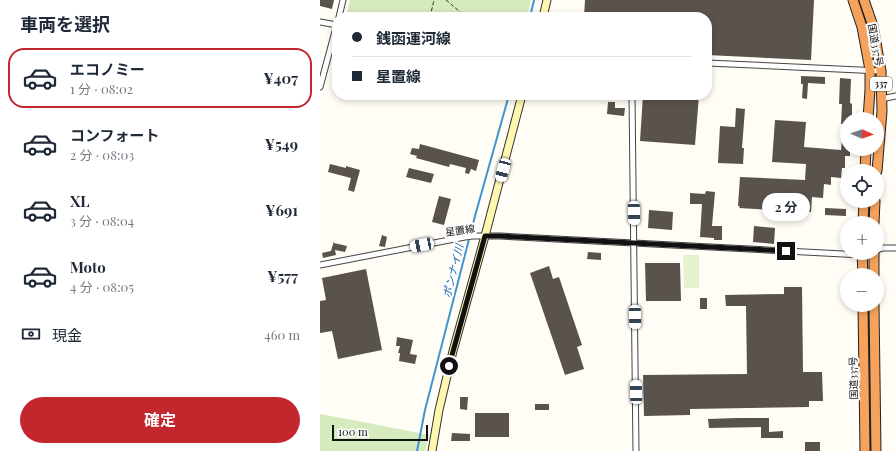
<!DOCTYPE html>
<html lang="ja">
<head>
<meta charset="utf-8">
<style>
	:root { --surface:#fff; --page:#f6f6f7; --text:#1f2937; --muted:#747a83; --line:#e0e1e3; --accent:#c4262e }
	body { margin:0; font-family:"Playfair Display","Noto Sans JP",serif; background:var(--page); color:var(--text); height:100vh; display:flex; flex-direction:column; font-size:15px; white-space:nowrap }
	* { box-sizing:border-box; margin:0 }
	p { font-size:13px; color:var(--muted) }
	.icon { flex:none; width:22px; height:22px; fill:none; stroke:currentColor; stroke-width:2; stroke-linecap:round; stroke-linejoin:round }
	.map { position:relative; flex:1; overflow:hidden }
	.drawer { display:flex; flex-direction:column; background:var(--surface); width:320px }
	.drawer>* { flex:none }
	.hud { position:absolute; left:12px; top:12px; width:380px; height:88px; border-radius:16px; box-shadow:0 2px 6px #0003; display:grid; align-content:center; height:88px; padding:0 20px; background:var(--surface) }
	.needle { width:26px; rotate:92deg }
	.controls { position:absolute; left:520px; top:112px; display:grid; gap:8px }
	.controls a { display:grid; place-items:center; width:44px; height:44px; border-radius:50%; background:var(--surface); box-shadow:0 2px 6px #0003; font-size:20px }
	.scale { position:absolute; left:12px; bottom:10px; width:96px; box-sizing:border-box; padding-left:4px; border:2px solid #111; border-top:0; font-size:11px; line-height:14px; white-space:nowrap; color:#111; -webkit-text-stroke:3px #fff; paint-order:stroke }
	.end { position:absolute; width:18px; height:18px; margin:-9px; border:5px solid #111; background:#fff; box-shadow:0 0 0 2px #fff }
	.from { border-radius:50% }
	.bubble { position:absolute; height:28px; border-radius:14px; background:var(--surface); box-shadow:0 2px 6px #0003; font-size:13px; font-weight:700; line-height:28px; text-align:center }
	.car { position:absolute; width:12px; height:24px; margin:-12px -6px; border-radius:5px; box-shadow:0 0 3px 1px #0007; background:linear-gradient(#fff 24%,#345 0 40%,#fff 0 76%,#345 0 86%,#fff 0) }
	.hud b { display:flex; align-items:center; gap:14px; height:38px; font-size:15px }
	.hud b+b { border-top:1px solid var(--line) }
	.hud i { width:10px; height:10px; background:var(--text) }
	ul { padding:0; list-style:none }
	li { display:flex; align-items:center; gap:12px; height:60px; margin:0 8px 6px; padding:0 12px; border:2px solid transparent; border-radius:16px }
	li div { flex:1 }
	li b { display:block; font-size:15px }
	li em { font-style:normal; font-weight:700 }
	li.active { border-color:var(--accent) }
	li>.icon { width:36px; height:36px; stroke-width:1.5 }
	h2 { padding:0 20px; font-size:18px; line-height:48px }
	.pay { display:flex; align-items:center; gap:10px; height:44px; padding:0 20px; font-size:15px }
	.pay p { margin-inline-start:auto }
	.cta { display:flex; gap:8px; margin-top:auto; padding:8px 20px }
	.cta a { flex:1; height:46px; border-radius:24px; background:var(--accent); color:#fff; font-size:16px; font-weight:700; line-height:46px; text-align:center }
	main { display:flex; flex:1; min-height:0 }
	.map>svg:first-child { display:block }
</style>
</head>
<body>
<main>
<section class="drawer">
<h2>車両を選択</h2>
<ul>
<li class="active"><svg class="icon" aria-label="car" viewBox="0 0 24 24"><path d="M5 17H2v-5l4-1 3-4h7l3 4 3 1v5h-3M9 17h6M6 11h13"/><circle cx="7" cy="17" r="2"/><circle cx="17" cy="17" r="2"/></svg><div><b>エコノミー</b><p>1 分 · 08:02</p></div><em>¥407</em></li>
<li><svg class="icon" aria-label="car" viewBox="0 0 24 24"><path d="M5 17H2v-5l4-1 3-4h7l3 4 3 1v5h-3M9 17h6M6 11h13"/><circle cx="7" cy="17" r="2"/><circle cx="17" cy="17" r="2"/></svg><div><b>コンフォート</b><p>2 分 · 08:03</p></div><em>¥549</em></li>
<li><svg class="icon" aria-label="car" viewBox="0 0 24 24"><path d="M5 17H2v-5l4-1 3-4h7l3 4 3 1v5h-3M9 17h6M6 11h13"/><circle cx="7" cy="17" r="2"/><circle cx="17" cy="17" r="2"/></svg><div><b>XL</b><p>3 分 · 08:04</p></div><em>¥691</em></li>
<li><svg class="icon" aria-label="car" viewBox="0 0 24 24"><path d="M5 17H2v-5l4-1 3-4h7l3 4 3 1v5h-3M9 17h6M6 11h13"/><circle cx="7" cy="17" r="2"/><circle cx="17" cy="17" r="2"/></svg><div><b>Moto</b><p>4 分 · 08:05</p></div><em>¥577</em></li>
</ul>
<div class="pay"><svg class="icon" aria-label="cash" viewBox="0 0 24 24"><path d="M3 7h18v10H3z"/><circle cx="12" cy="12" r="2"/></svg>現金<p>460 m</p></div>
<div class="cta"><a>確定</a></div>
</section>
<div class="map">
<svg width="576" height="451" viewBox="0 0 576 451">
	<rect width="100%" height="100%" fill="#fffdf5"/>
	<path fill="#d5ebbd" d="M30 0H211L207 17H27L26 15Z
		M0 414 38 421 109 435 105 451H0Z"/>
	<path fill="#e6f2cf" d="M363 255H379V288H364Z"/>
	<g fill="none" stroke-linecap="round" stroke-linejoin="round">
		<path stroke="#3f96cf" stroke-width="2" d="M210 17 214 0
			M97 451 105 410 155 216 189 95"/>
	</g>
	<path fill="#5a524d" d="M0 0H14L12 9 0 6Z
		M265 0H494L491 60 387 55V17H264Z
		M481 76 505 77V84L488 83 487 99 482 98 483 84H481Z
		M520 78 531 79 530 103 532 104V119H527V124H521L522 104H519Z
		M323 95H379L375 145 320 141Z
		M288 102H295V108H305L304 116 287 114Z
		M416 108 425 109 422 148H424L423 164 398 163 400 126 415 127Z
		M455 120 486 122 484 147 521 150 523 127H527V150H530V156H525V168H522L521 178 511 177V185L504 184 503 198 492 197 491 212 419 208 420 206H418L420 177 485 180 486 164 452 162Z
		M100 144 159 160 156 171 151 169 149 174 145 173 146 168 130 164 129 167 96 158 97 156 90 154 92 148 99 149Z
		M10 164 26 168V166L40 170 34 192 28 190 31 178 8 172Z
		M89 168 114 174 111 183 86 177Z
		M386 191 395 192 392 226H402V240H394V238L380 237 382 204H370V193L385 194Z
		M119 196 131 199 124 225 112 222Z
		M505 208 526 209V216L505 215Z
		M329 210 353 212 352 230 328 228Z
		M434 226 455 228 454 244 433 242Z
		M62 235 67 237 65 247 59 246Z
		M14 241V243L27 246 25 252 15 250 16 255 3 258 2 253 11 251Z
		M268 252 281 253V260L267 259Z
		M325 263H360L361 301H326Z
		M229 266 233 279 239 277 262 345 257 347 264 369 245 375 210 273Z
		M46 269 62 350 18 359 12 331 0 333V301L6 300 2 278Z
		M464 287H482L483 372H502L503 401H489V407L370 409V415L324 416 323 375 427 374 426 306H406L405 295 464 294Z
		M380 298H387V309H380Z
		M77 337 93 340 90 354 97 355 95 364 79 361 80 353H78L80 346H76Z
		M140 397H148L147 410 140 409Z
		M215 404H229V410H215Z
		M155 413H189V437H155Z
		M417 418H449V432L463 431V438H441V427L389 428 388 419Z
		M132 433 150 434V441H131Z
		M485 442H500V451H485Z"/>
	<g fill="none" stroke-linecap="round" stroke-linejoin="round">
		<defs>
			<path id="street" d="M19 17 23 0
				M0 22 17 25
				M387 63 561 71
				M0 87 17 24
				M312 95 316 451
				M561 99 576 96
				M557 250 563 248H576
				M0 265 145 237 153 236H180L542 255 548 253"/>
			<path id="secondary" d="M223 17 227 0
				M112 451 119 410 133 351 165 236 202 95"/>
			<path id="highway" d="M533 0 542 27 550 70V90L548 119
				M544 0 553 26 561 71 562 111 557 171
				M545 171 546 149
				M543 223 544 201
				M554 223 555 201
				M542 253 543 275
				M554 275V253
				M543 305 545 451
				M554 305 556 451"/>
		</defs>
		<use href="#street" stroke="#444" stroke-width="7"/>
		<use href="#secondary" stroke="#333" stroke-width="9"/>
		<use href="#highway" stroke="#222" stroke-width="11"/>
		<path stroke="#333" stroke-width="1" stroke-dasharray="4 2" stroke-linecap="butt" d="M126 0 146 17
			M110 17 114 0"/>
		<use href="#street" stroke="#fff" stroke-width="5"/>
		<use href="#secondary" stroke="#fff6b0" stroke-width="7"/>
		<use href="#highway" stroke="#f5a25d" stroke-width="9"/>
	</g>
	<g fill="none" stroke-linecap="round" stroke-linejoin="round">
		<path stroke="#111" stroke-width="5" d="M129 366 165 236H180L466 251"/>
	</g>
	<g text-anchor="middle" stroke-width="4" stroke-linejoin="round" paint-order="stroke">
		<rect fill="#fff" stroke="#585858" stroke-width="1" x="550" y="77" width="22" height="14" rx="3"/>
		<g font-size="9" font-weight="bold" fill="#111">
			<text x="561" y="87">337</text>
		</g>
		<g font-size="10" fill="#111" stroke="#fff">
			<text transform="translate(556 45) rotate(79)" y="4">国道337号</text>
			<text transform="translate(140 230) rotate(-8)" y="4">星置線</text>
			<text transform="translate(533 378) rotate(-91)" y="4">国道337号</text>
		</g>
		<g font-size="11" font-style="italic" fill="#1768a6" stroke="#fff">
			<text transform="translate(133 271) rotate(-76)" y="4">ポンナイ川</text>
		</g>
	</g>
</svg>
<div class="controls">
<a><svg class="needle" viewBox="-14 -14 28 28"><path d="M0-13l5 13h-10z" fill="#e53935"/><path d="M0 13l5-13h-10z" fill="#747a83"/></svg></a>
<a><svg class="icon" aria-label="locate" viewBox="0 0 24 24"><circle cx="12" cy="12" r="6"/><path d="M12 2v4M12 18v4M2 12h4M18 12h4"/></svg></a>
<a>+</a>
<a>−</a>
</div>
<div class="scale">100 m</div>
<i class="end from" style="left:129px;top:366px"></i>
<i class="end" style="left:466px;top:251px"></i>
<div class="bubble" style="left:442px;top:193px;width:48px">2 分</div>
<i class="car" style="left:183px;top:170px;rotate:195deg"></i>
<i class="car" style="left:314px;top:213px;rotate:179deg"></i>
<i class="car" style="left:102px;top:245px;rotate:259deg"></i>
<i class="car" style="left:315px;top:317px;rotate:179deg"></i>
<i class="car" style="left:316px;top:392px;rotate:359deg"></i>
<div class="hud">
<b><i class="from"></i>銭函運河線</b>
<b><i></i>星置線</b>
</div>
</div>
</main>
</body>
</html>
